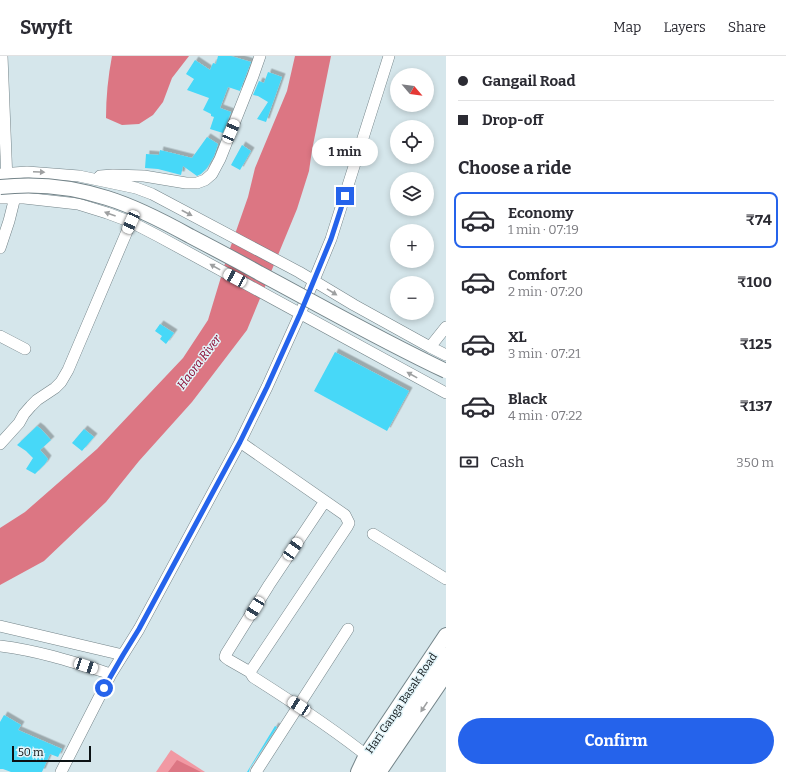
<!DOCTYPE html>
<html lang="en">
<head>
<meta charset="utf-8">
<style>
	:root { --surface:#fff; --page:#f7f7f7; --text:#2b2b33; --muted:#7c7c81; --line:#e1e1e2; --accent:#2563eb }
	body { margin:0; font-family:Bitter,serif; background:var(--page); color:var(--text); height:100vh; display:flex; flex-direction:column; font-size:15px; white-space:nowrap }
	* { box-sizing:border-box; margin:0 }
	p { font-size:13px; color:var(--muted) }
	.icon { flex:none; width:22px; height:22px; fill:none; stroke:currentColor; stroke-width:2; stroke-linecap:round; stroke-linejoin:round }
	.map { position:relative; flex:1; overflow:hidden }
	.sheet { display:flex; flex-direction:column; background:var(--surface); width:340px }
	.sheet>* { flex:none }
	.banner { display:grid; align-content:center; height:88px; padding:0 12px; background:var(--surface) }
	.needle { width:26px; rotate:119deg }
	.tools { position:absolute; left:390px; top:12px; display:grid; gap:8px }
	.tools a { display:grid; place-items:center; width:44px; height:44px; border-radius:50%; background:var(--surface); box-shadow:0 2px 6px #0003; font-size:20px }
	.scale { position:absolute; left:12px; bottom:10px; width:79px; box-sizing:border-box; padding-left:4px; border:2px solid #0c1214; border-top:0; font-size:11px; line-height:14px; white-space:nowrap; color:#0c1214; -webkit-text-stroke:3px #e2f4f9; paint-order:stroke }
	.end { position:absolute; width:18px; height:18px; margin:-9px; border:5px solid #2563eb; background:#fff; box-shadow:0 0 0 2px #fff }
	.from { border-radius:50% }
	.bubble { position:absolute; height:28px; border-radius:14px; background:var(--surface); box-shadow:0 2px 6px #0003; font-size:13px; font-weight:700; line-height:28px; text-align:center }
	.car { position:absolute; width:12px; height:24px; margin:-12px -6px; border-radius:5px; box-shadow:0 0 3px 1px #0007; background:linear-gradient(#fff 24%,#345 0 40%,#fff 0 76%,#345 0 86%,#fff 0) }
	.banner b { display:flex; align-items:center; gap:14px; height:38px; font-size:15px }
	.banner b+b { border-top:1px solid var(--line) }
	.banner i { width:10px; height:10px; background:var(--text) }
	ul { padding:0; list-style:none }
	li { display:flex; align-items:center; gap:12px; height:56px; margin:0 8px 6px; padding:0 4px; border:2px solid transparent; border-radius:8px }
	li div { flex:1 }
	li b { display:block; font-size:15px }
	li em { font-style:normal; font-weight:700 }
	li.on { border-color:var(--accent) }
	li>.icon { width:36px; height:36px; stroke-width:1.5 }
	h2 { padding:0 12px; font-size:18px; line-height:48px }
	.pay { display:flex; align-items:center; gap:10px; height:44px; padding:0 12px; font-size:15px }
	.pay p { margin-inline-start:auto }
	.cta { display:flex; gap:8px; margin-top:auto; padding:8px 12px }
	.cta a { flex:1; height:46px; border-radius:24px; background:var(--accent); color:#fff; font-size:16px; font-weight:700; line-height:46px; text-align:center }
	header { display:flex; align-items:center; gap:24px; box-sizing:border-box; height:56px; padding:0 20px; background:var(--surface); border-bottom:1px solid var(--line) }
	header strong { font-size:19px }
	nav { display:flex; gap:22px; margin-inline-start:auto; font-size:14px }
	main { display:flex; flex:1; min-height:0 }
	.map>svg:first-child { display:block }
</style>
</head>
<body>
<header>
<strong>Swyft</strong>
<nav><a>Map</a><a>Layers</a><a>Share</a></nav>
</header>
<main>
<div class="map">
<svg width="446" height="716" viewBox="0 0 446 716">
	<defs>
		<filter id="shadow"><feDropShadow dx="3.5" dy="-3.5" stdDeviation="0" flood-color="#0004"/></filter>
	</defs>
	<rect width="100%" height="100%" fill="#d5e6eb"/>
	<path fill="#f199a3" d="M171 694 205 716H156Z"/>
	<path fill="#dc7683" d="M112 0H189L172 22 163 46 153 59 139 68 122 69 106 62C106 41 108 21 112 0Z
		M295 0H331L312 94 309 115 297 153 247 274 192 346 139 405 106 446 44 505 0 529V472L25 456 97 393 183 302 208 264 227 201 248 141 255 112 287 35Z
		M177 704 201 716H168Z"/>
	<path fill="#47d8f8" filter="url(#shadow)" d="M218 0H231L251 6 240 35 228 31 220 52 231 56 223 77 210 73 214 61 211 60V58L203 54 209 42 187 34 194 23 186 18 195 4 210 14 213 7 216 8Z
		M268 16 282 21 266 66 257 63 268 46 258 40 253 39 259 25 264 27Z
		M207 81 218 88 214 100 207 112 201 118 197 120 183 110 181 119 158 113 145 112 146 98 159 99 160 94 192 102Z
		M242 89 251 95 240 114 231 109Z
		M160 268 174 277 166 288 160 283 162 280 155 275Z
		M335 296 409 335 387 375 314 335Z
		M37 370 41 373 51 384 40 394 48 403 45 408 35 418 26 413 33 402 26 395 17 389Z
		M84 373 94 381 82 395 72 387Z
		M4 659 21 669 18 674 62 693 58 701 50 698 42 716H11L3 713H0V666Z
		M275 670 277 671 250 712 249 716H247Z"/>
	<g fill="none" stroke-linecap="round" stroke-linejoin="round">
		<defs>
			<path id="minor" d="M2 0 7 125
				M0 118 27 116 79 120 136 132 152 138 299 216 354 249 430 291 446 299
				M100 120 113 119 144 120 186 127H197L205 124 212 118 220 103 253 20 260 0
				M0 142 15 141 78 148 107 157 131 166 158 180 446 337
				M0 192 9 165 15 141
				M0 280 25 293
				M430 291 446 271
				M240 386 345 459 349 467 347 471 252 613 250 616 253 621C294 647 334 673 371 703
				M0 388 19 367 24 358 31 350 37 344 55 332 61 326 68 314 131 166
				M373 478 446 523
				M0 570 123 599
				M0 590C40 595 73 606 111 618
				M250 616 229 604 225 601 226 598 269 529 325 445
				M61 716 111 618 139 573 240 386 267 331 300 258 331 183 389 0
				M256 716 348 573"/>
			<path id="major" d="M358 716 366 699 446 579
				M366 716 446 599
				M377 716 382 712 446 618"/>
		</defs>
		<use href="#minor" stroke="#748489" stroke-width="12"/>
		<use href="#major" stroke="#748489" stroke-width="16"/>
		<use href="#minor" stroke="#fff" stroke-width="11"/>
		<use href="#major" stroke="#fff" stroke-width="14"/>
		<defs>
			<path id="major-bridge" d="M0 131C36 127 73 131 107 142 136 151 163 165 190 180 213 192 236 204 259 217 321 250 382 285 446 315"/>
		</defs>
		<use href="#major-bridge" stroke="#748489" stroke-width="16" stroke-linecap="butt"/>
		<use href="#major-bridge" stroke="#fff" stroke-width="14"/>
	</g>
	<defs><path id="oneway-solid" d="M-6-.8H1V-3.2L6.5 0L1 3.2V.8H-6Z"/></defs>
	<g fill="#9ea0a1">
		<use href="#oneway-solid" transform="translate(39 116) rotate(3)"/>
		<use href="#oneway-solid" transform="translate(187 157) rotate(28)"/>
		<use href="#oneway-solid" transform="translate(110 158) rotate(-160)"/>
		<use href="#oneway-solid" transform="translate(215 211) rotate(-151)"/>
		<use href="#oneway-solid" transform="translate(332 236) rotate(32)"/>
		<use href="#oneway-solid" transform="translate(412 319) rotate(-151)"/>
		<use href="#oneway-solid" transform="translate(424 651) rotate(124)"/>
	</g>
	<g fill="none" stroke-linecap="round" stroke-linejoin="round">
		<path stroke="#2563eb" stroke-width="5" d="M104 632 123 599 139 573 240 386 267 331 300 258 331 183 345 140"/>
	</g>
	<g text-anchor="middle" stroke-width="3" stroke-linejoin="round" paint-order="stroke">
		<g font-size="11" fill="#0c1214" stroke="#e2f4f9">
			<text transform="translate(401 647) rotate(-56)" y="4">Hari Ganga Basak Road</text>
		</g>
		<g font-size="12" font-style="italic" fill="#8a0831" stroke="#e2f4f9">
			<text transform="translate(199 306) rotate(-53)" y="4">Haora River</text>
		</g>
	</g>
</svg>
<div class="tools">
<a><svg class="needle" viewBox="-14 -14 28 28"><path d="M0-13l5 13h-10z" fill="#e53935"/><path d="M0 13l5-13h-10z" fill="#7c7c81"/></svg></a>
<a><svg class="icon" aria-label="locate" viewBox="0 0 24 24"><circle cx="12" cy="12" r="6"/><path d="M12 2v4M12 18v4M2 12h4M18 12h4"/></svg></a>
<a><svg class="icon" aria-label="layers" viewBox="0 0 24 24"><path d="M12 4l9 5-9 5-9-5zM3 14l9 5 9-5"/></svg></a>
<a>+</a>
<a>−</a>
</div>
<div class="scale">50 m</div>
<i class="end from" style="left:104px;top:632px"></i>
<i class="end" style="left:345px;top:140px"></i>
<div class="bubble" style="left:312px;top:82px;width:66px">1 min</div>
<i class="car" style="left:231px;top:75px;rotate:23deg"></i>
<i class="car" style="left:131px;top:166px;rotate:204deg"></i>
<i class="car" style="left:235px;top:222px;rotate:298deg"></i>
<i class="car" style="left:293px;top:493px;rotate:34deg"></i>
<i class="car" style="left:255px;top:552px;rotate:212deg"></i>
<i class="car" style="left:86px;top:610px;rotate:108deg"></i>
<i class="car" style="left:299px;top:650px;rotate:303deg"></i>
</div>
<section class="sheet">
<div class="banner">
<b><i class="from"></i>Gangail Road</b>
<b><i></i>Drop-off</b>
</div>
<h2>Choose a ride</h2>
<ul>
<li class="on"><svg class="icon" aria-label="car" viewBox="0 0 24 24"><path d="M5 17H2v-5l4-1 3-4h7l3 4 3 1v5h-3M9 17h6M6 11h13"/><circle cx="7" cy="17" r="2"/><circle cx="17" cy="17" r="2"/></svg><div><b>Economy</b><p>1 min · 07:19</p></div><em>₹74</em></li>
<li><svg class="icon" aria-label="car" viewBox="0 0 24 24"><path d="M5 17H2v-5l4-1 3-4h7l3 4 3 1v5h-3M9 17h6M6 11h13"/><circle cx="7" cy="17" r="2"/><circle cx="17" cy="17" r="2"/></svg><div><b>Comfort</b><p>2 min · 07:20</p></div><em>₹100</em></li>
<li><svg class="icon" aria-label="car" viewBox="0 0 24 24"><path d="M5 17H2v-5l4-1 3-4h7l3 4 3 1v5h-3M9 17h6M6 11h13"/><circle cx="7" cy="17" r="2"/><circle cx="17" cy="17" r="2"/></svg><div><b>XL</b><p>3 min · 07:21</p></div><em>₹125</em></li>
<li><svg class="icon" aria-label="car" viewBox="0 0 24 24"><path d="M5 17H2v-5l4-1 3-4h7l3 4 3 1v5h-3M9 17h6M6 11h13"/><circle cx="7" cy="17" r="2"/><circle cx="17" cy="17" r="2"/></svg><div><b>Black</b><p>4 min · 07:22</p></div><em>₹137</em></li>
</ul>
<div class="pay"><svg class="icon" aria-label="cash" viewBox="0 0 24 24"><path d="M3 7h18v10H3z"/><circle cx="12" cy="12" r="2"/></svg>Cash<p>350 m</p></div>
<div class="cta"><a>Confirm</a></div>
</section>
</main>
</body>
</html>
